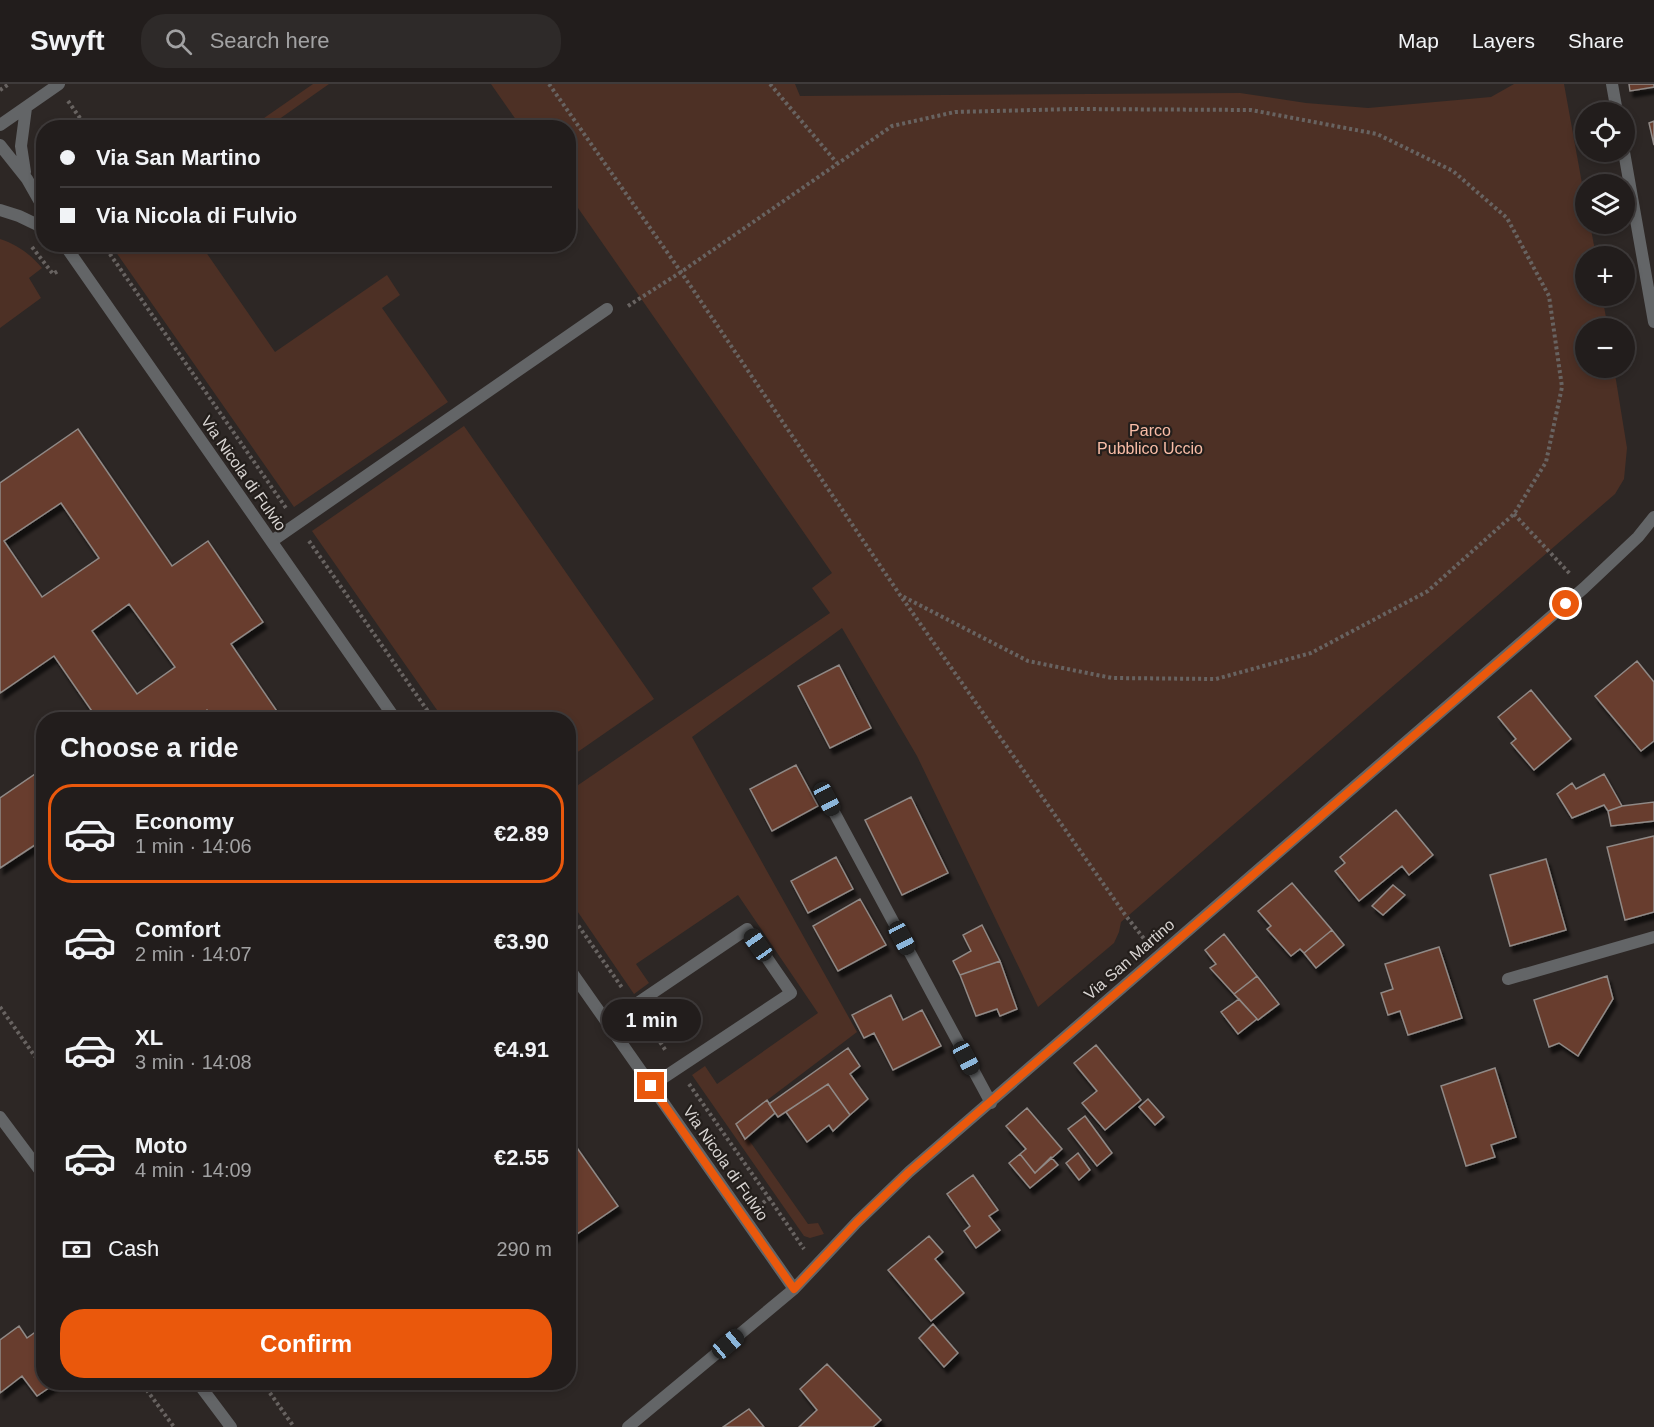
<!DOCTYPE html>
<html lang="en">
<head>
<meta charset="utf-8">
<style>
	:root { --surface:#221d1c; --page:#2e2a29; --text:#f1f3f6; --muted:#a2a2a3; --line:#3f3b3b; --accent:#ea580c }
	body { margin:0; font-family:Arial,sans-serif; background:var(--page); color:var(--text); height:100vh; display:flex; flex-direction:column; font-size:22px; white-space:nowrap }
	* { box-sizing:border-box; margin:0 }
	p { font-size:20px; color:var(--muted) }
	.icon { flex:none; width:33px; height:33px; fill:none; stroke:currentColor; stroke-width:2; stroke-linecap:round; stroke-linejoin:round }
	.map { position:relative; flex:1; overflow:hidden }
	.drawer { position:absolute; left:36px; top:628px; width:540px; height:678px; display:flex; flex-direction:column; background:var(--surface); border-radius:24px; box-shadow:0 3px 9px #0003,0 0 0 2px var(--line) }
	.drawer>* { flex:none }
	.banner { position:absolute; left:36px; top:36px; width:540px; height:132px; border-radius:24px; box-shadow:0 3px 9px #0003,0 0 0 2px var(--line); display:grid; align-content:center; height:132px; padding:0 24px; background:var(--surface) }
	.controls { position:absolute; left:1575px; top:18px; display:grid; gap:12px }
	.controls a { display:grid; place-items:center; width:60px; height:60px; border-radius:50%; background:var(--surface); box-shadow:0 3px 9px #0003,0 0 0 2px var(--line); font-size:30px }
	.end { position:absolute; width:27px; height:27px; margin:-14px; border:8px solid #ea580c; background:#fff; box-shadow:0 0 0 3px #fff }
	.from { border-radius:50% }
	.bubble { position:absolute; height:42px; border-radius:21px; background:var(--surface); box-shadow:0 3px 9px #0003,0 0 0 2px var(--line); font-size:20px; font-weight:700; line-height:42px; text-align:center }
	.car { position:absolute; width:18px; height:36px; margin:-18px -9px; border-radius:8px; box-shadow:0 0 4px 2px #0007; background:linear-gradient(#222 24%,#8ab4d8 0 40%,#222 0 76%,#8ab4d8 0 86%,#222 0) }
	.banner b { display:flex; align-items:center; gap:21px; height:57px; font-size:22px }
	.banner b+b { border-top:2px solid var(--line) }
	.banner i { width:15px; height:15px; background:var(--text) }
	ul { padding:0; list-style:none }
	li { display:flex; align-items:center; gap:18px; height:99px; margin:0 12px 9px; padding:0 12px; border:3px solid transparent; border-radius:24px }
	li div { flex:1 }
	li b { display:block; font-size:22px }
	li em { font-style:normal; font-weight:700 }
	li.active { border-color:var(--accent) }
	li>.icon { width:54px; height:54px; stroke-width:1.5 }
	h2 { padding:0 24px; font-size:27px; line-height:72px }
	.pay { display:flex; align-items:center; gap:15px; height:66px; padding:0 24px; font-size:22px }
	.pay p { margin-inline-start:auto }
	.action { display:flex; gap:12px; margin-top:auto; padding:12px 24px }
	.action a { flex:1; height:69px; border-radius:24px; background:var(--accent); color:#fff; font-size:24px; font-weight:700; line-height:69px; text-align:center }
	header { display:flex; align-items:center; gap:36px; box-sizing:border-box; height:84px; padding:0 30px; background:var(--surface); border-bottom:2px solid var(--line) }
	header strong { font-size:28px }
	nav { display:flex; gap:33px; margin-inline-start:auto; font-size:21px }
	.search { width:420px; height:54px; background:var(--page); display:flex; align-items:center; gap:15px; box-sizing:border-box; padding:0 21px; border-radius:24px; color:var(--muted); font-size:22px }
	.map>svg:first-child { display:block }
</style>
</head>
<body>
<header>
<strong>Swyft</strong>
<div class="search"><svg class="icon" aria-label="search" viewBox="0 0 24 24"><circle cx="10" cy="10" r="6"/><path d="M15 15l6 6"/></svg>Search here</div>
<nav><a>Map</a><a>Layers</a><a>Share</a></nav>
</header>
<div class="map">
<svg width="1654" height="1343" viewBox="0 0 1654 1343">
	<defs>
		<filter id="shadow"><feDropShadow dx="3.5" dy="6" stdDeviation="1.5" flood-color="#0009"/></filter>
	</defs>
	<rect width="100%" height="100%" fill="#2d2725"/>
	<path fill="#4d3025" d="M313 0H329L268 43H251Z
		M491 0H795L800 12 1240 9 1306 19 1368 24 1491 13 1514 0H1564L1585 116 1586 140H1590L1596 172H1586V212H1602L1608 244H1586V284H1614L1627 364 1624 395 1615 410 1121 838 1119 848 1114 859 1038 923 917 672 842 544 692 653 857 948 737 1039 808 1140 818 1139 824 1150 810 1154 804 1152 692 991 705 982 717 1000 818 929 738 811 636 880 649 899 634 910 569 815 568 708 830 529 812 504 832 489 569 111 568 44 521 43Z
		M0 155C18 161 30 170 42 184L29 194 41 214 0 244Z
		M111 161H201L275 268 387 191 400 211 382 224 448 318 294 423Z
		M464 342 654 615 569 674 568 636H444L312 447Z"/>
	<path fill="#673d2d" stroke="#908986" stroke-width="1.5" fill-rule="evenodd" filter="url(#shadow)" d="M1629 0H1654V3L1630 7Z
		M1654 37V61L1649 39Z
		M78 345 172 482 208 457 263 538 231 560 283 636H214L207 626 192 636H98L54 572 0 609V399ZM61 419 99 474 42 513 4 457ZM129 520 175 583 137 610 92 547Z
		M1637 577 1654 598V657L1641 667 1595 612Z
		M839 581 871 644 830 664 798 602Z
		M1531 606 1571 655 1534 686 1511 659 1516 655 1498 633Z
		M796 681 818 722 772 747 750 705Z
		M44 684V755L0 784V714Z
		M1604 690 1622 722 1608 727 1604 721 1572 734 1557 710 1572 699 1576 705Z
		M911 713 948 789 902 811 865 736Z
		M1654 718V737L1611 742 1608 727 1622 722Z
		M1396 726 1433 771 1409 791 1402 782 1359 817 1335 787 1345 779 1340 773Z
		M1654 752V828L1625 836 1607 763Z
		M836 773 853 805 808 829 791 797Z
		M1546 775 1566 846 1510 862 1490 791Z
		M1292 799 1332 846 1304 869 1300 865 1291 872 1267 845 1271 842 1258 827Z
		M1393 801 1405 811 1383 831 1372 822Z
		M860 815 886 861 838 887 813 842Z
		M982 841 1000 877 960 891 953 877 971 867 963 851Z
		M1332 846 1344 861 1316 884 1304 869Z
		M1224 850 1257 892 1234 910 1210 884 1216 880 1205 866Z
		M1439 863 1462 934 1408 951 1400 927 1388 931 1381 909 1393 905 1385 880Z
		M1000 877 1017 925 1000 932 997 925 976 932 960 891Z
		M1257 892 1279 920 1258 936 1234 910Z
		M1607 892 1613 915 1578 972 1559 959 1549 963 1534 916Z
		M891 911 903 936 922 926 941 962 893 986 874 949 864 954 852 931Z
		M1239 915 1257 935 1238 950 1221 928Z
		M1096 961 1141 1016 1105 1046 1082 1019 1097 1007 1074 979Z
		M848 964 860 982 850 990 868 1015 850 1031 828 1000 778 1033 769 1020Z
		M1495 984 1516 1053 1491 1061 1495 1073 1466 1082 1441 1002Z
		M828 1000 850 1031 833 1047 829 1041 807 1058 786 1028Z
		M1148 1015 1164 1033 1155 1041 1139 1023Z
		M767 1016 775 1029 745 1055 736 1040Z
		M1027 1024 1062 1065 1035 1089 1020 1070 1026 1065 1006 1042Z
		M1085 1032 1112 1069 1097 1082 1068 1045Z
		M568 1051 618 1122 568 1156Z
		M1078 1069 1090 1086 1079 1096 1066 1079Z
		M1020 1070 1035 1089 1051 1073 1058 1081 1030 1104 1009 1079Z
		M973 1091 998 1126 989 1132 1000 1146 976 1164 964 1147 970 1142 947 1110Z
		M929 1152 943 1168 935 1175 964 1209 931 1237 888 1186Z
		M933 1240 958 1269 944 1283 919 1254Z
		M19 1242 27 1254 44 1242V1299H56L37 1312 22 1292 0 1309V1256Z
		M827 1280 881 1336 873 1343H799L817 1326 800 1305Z
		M749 1325 764 1343H723Z"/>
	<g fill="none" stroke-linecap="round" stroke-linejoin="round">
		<path stroke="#686361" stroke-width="4" stroke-dasharray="3 3" stroke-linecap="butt" d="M549 0 681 188 900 511 1126 832 1145 856
			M770 0 837 79
			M0 6 9 0
			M68 17 87 44
			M103 160 286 424
			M32 163 53 190 58 187
			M628 222 681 188 892 42 955 28 1074 25 1251 26 1377 50 1453 87 1507 134 1549 212 1562 303 1546 378 1514 430 1428 507 1311 569 1216 595 1112 594 1028 577 900 511
			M1514 430 1571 491
			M309 457 434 636
			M568 827 623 905
			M0 923 44 985
			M647 938 666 967
			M689 1000 769 1114 759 1122
			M769 1114 804 1165
			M263 1299 294 1343
			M143 1301 174 1343"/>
		<path stroke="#636567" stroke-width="12" d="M272 457 607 225
			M608 939 747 845 791 909 651 1002"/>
		<path stroke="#636567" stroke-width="12" d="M1612 0 1617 28
			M0 41 59 0
			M0 61 27 95 44 125
			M1624 68 1654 238
			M25 88 21 62 26 24
			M0 126 19 132 44 144
			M64 160 396 636
			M827 715 991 1019
			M568 883 794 1205
			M1508 895 1654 853
			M628 1343 794 1205 857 1138 909 1088 1584 504 1638 453 1654 433"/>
		<path stroke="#636567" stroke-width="12" d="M0 1033 44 1092
			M198 1299 231 1343"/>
	</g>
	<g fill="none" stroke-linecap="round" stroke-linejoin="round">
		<path stroke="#ea580c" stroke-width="8" d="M651 1002 794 1205 857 1138 909 1088 1566 520"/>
	</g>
	<g text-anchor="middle" stroke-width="4.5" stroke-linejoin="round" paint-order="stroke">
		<g font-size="16" fill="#f9bda7" stroke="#231e1b">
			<text x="1150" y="352">Parco<tspan x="1150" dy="18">Pubblico Uccio</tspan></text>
		</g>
		<g font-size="16" fill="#d8d4d2" stroke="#231e1b">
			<text transform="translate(244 389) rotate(55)" y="6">Via Nicola di Fulvio</text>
			<text transform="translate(1129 875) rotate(-41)" y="6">Via San Martino</text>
			<text transform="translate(726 1079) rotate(55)" y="6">Via Nicola di Fulvio</text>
		</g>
	</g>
</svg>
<div class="controls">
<a><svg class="icon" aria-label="locate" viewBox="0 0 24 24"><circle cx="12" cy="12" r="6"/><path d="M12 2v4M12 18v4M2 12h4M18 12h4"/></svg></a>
<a><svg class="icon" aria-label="layers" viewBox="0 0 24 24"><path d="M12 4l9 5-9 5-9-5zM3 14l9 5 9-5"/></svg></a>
<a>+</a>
<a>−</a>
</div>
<i class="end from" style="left:1566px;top:520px"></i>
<i class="end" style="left:651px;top:1002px"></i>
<div class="bubble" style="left:602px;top:915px;width:99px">1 min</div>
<i class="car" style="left:827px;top:715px;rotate:152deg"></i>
<i class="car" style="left:902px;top:854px;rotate:152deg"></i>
<i class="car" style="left:758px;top:861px;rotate:325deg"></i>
<i class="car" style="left:966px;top:974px;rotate:152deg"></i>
<i class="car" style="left:728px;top:1260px;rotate:50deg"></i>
<div class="banner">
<b><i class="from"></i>Via San Martino</b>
<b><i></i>Via Nicola di Fulvio</b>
</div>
<section class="drawer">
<h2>Choose a ride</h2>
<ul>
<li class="active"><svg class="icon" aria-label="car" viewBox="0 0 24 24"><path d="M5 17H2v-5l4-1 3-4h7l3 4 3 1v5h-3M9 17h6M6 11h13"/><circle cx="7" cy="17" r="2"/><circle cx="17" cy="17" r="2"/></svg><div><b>Economy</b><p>1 min · 14:06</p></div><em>€2.89</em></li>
<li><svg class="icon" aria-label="car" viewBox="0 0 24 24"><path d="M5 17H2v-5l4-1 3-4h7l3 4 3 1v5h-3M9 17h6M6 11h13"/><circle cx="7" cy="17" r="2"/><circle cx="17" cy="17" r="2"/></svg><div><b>Comfort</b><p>2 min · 14:07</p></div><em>€3.90</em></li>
<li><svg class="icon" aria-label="car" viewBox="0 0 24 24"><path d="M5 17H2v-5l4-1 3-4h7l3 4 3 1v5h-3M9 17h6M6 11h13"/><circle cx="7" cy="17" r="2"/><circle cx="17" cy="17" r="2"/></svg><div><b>XL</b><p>3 min · 14:08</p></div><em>€4.91</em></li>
<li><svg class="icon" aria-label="car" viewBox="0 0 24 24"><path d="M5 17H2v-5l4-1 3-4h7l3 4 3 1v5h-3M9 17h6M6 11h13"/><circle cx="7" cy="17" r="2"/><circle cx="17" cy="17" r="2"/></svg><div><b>Moto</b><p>4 min · 14:09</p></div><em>€2.55</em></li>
</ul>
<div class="pay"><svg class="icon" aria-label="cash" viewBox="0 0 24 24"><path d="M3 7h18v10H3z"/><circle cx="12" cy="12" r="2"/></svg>Cash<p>290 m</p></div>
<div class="action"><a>Confirm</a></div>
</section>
</div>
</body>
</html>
